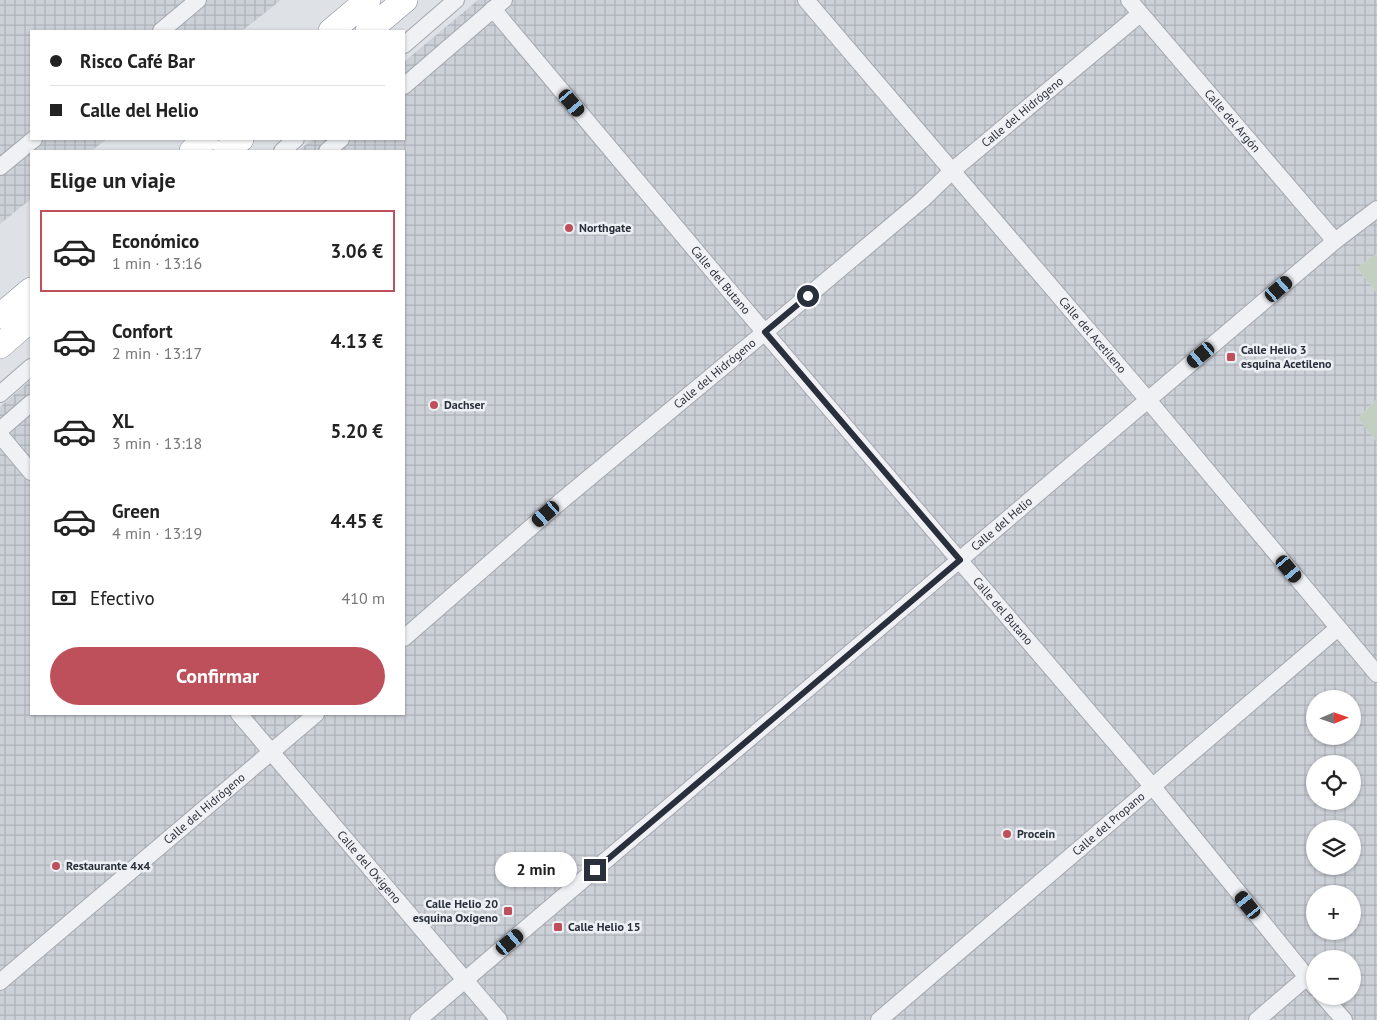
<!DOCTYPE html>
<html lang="es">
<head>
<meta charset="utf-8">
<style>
	:root { --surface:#fff; --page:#f2f2f2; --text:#222; --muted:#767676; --line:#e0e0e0; --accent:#be505c }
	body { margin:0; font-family:"PT Sans",sans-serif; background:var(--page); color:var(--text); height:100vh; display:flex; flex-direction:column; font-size:19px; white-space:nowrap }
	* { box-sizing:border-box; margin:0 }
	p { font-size:16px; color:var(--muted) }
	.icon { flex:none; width:28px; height:28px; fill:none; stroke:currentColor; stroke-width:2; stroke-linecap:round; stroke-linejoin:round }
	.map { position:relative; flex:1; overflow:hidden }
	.side { position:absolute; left:30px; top:150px; width:375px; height:565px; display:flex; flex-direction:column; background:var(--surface); border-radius:0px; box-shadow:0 1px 4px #0004 }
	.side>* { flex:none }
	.top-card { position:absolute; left:30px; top:30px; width:375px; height:110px; border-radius:0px; box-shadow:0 1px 4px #0004; display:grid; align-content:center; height:110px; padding:0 20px; background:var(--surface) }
	.needle { width:32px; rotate:88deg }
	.tools { position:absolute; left:1306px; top:690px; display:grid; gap:10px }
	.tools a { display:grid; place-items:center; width:55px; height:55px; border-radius:50%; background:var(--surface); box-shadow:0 1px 4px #0004; font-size:25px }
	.end { position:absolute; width:22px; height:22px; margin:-11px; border:6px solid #292f3b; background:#fff; box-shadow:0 0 0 2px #fff }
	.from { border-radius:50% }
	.bubble { position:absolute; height:35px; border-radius:18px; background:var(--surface); box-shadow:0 1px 4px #0004; font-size:16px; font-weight:700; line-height:35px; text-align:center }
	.car { position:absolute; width:15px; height:30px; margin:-15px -8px; border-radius:6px; box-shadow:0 0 4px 1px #0007; background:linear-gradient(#222 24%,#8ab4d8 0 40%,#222 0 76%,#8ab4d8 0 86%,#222 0) }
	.top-card b { display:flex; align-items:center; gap:18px; height:48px; font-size:19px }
	.top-card b+b { border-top:1px solid var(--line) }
	.top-card i { width:12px; height:12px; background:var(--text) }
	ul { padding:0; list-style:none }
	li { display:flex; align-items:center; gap:15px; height:82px; margin:0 10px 8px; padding:0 10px; border:2px solid transparent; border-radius:0px }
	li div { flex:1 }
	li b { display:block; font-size:19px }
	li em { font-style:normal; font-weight:700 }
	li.active { border-color:var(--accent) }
	li>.icon { width:45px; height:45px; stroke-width:1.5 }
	h2 { padding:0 20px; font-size:22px; line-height:60px }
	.pay { display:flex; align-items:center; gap:12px; height:55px; padding:0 20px; font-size:19px }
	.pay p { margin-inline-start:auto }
	.button { display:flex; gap:10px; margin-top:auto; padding:10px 20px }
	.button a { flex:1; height:58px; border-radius:30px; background:var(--accent); color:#fff; font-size:20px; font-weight:700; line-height:58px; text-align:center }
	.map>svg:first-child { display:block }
</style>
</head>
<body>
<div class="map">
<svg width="1377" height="1020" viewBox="0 0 1377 1020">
	<defs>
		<pattern id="industrial-grid" width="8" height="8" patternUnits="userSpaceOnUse" patternTransform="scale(1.25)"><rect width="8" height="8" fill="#ccd0d7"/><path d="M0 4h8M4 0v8" fill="none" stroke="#afb3b9"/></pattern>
	</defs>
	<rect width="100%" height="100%" fill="#dee1e6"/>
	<path fill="url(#industrial-grid)" fill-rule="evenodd" d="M0 0H281L242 31H31V139H107L91 151H31V199L0 224Z
		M478 0H1377V253L1357 268 1377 293V399L1358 418 1377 442V1020H0V407L31 380V714H404V151H298L313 139H404V62ZM1315 699H1352V736H1315ZM1315 764H1352V801H1315ZM1315 829H1352V866H1315ZM1315 894H1352V931H1315ZM1315 959H1352V996H1315Z"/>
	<path fill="#c3cfc0" d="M1377 253V293L1357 268Z
		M1377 399V442L1358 418Z"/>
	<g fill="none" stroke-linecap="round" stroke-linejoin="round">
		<defs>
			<g id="minor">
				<path id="s1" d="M806 0 1148 400 1377 674"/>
				<path id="s2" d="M1129 0 1335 241"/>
				<path id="s3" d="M493 9 738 301 1153 787 1315 987"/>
				<path d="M161 31 198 0"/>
				<path d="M404 45 456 0"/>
				<path d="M404 86 504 0"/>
				<path d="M282 151 296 139"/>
				<path d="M327 151 341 139"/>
				<path d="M0 167 34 139"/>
				<path d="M0 394 31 367"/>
				<path d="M0 430 31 403"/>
				<path d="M0 435 31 472"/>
				<path id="s4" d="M404 638 560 502 765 332 922 200 953 170 1140 14"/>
				<path id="s5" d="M239 714 499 1020"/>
				<path id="s6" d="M0 982 316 714"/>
				<path d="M1323 996 1344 1020"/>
				<path id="s7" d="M418 1020 1335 241 1377 209"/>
				<path id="s8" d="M879 1020 1338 628"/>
				<path d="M1257 1020 1307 977"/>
			</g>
			<path id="highway" d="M331 31 368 0
				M368 31 405 0
				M192 151 206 139
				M226 151 241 139
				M0 316 31 290
				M0 346 31 319"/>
		</defs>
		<use href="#minor" stroke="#a4a8af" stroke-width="18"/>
		<use href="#highway" stroke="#878e9b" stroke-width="26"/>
		<use href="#minor" stroke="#f0f1f5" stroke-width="16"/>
		<use href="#highway" stroke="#fff" stroke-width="25"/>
	</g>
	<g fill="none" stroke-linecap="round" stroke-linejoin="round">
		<path stroke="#292f3b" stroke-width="6" d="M595 870 960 560 765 332 808 296"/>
	</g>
	<g fill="#be505c" stroke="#edf0f4" stroke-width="2">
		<circle cx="569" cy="228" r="5"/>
		<rect x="1226" y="352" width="10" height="10" rx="2.5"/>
		<circle cx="434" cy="405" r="5"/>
		<circle cx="1007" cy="834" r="5"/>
		<circle cx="56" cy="866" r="5"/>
		<rect x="503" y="906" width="10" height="10" rx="2.5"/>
		<rect x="553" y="922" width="10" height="10" rx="2.5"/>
	</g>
	<g text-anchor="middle" stroke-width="5" stroke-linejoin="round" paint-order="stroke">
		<g font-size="12" fill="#292f3b" stroke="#edf0f4">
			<text dy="4" stroke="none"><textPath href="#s4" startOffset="812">Calle del Hidrógeno</textPath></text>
			<text dy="4" stroke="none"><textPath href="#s2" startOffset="159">Calle del Argón</textPath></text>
			<text dy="4" stroke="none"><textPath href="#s3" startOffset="354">Calle del Butano</textPath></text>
			<text dy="4" stroke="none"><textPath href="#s1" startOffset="441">Calle del Acetileno</textPath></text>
			<text dy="4" stroke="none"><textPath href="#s4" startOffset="408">Calle del Hidrógeno</textPath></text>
			<text dy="4" stroke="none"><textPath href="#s7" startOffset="766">Calle del Helio</textPath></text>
			<text dy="4" stroke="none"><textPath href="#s3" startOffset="789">Calle del Butano</textPath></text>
			<text dy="4" stroke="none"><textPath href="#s6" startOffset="268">Calle del Hidrógeno</textPath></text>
			<text dy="4" stroke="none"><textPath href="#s8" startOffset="302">Calle del Propano</textPath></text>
			<text dy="4" stroke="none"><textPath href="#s5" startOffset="201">Calle del Oxígeno</textPath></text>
		</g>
		<g font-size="12" font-weight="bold" fill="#292f3b" stroke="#edf0f4" text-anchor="start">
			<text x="579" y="232">Northgate</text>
			<text x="1241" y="354">Calle Helio 3<tspan x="1241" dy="14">esquina Acetileno</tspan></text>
			<text x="444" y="409">Dachser</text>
			<text x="1017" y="838">Procein</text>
			<text x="66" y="870">Restaurante 4x4</text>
			<text x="498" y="908" text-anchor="end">Calle Helio 20<tspan x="498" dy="14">esquina Oxígeno</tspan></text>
			<text x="568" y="931">Calle Helio 15</text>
		</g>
	</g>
</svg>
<div class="tools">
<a><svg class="needle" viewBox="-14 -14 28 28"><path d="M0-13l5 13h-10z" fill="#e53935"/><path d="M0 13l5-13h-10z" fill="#767676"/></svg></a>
<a><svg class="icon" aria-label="locate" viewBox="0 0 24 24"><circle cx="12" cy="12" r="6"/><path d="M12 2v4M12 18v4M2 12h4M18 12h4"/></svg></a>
<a><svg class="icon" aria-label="layers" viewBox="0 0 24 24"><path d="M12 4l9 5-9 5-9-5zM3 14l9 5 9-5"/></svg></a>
<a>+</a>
<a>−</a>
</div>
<i class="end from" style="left:808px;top:296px"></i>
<i class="end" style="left:595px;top:870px"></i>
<div class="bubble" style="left:495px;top:852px;width:82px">2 min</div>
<i class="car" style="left:572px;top:103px;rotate:140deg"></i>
<i class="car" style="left:1279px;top:289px;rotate:49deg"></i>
<i class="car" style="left:1201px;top:355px;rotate:230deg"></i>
<i class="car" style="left:546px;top:514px;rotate:229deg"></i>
<i class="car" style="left:1289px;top:569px;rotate:140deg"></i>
<i class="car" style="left:1248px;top:905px;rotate:321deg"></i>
<i class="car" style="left:510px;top:942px;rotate:50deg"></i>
<div class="top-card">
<b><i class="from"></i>Risco Café Bar</b>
<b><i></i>Calle del Helio</b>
</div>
<section class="side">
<h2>Elige un viaje</h2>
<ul>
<li class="active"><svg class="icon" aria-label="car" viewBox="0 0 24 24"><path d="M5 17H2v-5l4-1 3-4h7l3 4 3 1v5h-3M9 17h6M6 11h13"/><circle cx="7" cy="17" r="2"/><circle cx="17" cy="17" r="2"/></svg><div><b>Económico</b><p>1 min · 13:16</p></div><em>3.06 €</em></li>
<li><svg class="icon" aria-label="car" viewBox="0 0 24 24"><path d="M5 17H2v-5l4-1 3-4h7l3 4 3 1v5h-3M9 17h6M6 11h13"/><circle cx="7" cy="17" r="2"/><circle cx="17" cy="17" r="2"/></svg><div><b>Confort</b><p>2 min · 13:17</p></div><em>4.13 €</em></li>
<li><svg class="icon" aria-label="car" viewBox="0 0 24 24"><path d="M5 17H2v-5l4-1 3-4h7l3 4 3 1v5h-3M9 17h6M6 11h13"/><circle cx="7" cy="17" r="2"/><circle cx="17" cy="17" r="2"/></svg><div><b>XL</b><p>3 min · 13:18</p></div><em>5.20 €</em></li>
<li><svg class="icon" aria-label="car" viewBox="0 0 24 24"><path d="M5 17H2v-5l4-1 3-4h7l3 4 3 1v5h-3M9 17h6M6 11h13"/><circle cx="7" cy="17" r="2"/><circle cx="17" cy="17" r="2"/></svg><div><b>Green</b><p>4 min · 13:19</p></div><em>4.45 €</em></li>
</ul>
<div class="pay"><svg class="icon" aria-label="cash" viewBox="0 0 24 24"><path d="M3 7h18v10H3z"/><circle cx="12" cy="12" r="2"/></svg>Efectivo<p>410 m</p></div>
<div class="button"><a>Confirmar</a></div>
</section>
</div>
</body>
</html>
